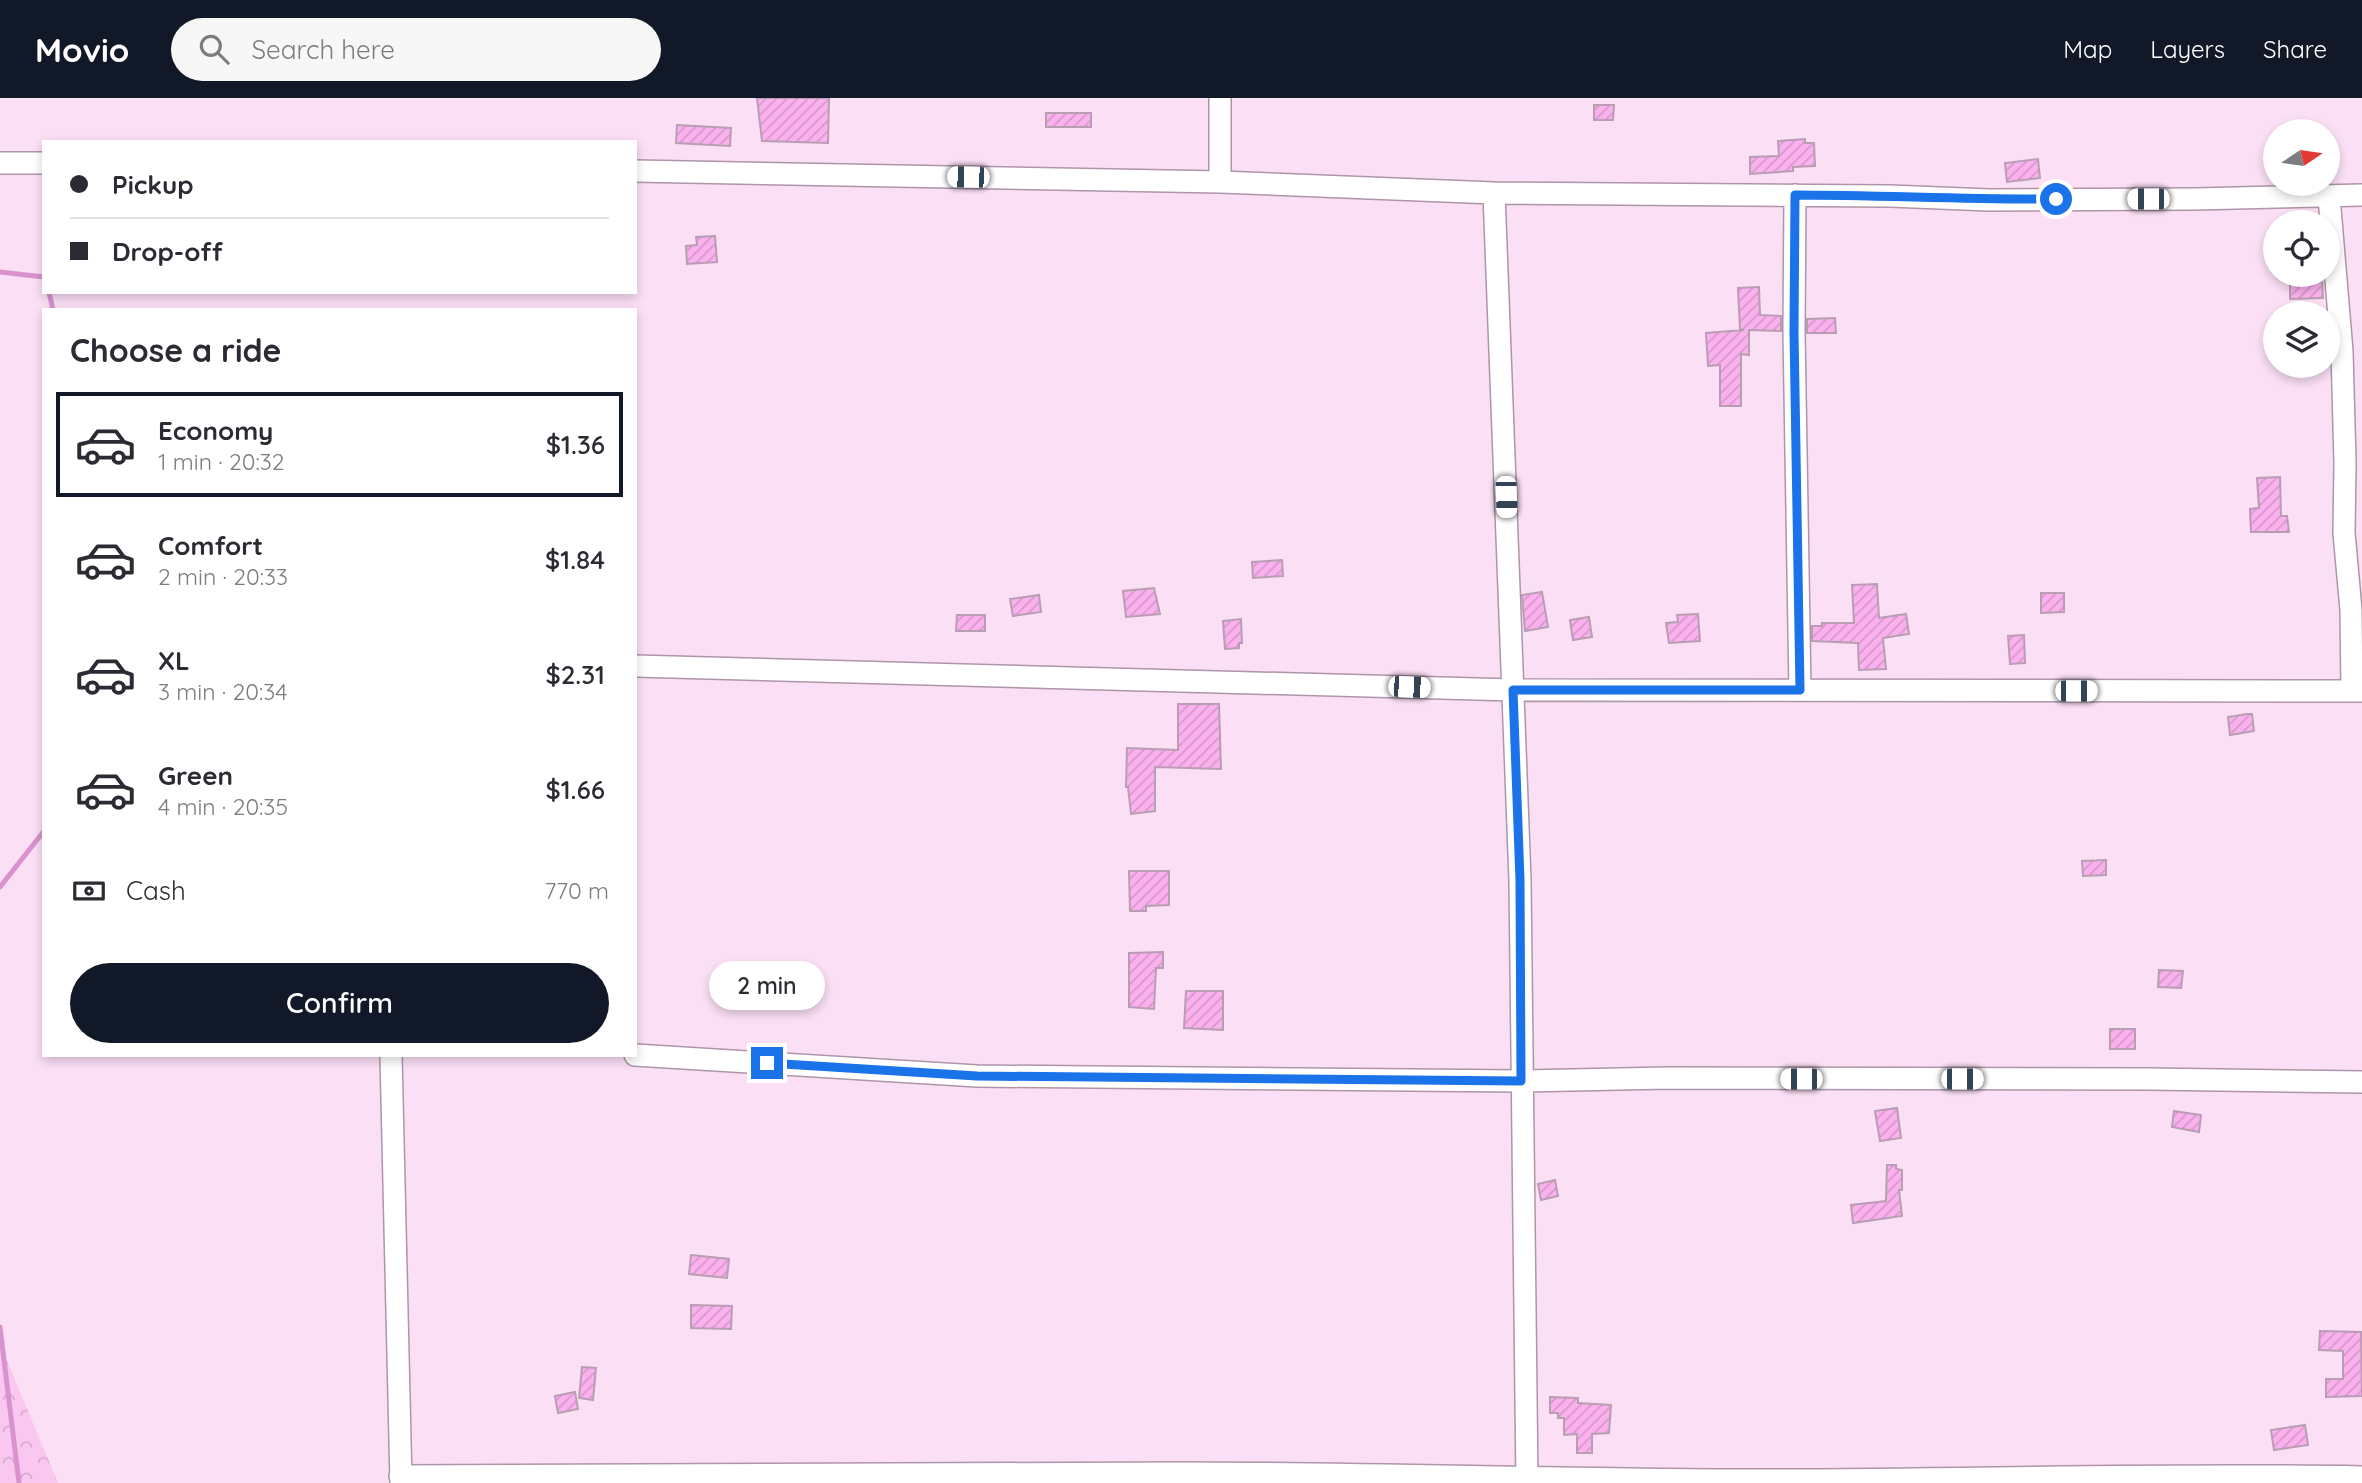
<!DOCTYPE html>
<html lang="en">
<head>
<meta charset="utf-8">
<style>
	:root { --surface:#fff; --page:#f7f7f7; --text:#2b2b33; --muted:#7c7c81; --line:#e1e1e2; --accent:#111827 }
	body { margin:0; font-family:Quicksand,sans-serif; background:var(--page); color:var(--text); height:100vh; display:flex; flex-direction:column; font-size:26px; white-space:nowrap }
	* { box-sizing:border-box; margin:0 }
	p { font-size:23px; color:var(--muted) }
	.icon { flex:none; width:38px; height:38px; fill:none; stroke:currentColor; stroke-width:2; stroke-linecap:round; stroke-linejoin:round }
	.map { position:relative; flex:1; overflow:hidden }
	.details { position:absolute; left:42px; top:210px; width:595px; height:749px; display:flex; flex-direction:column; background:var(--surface); border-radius:0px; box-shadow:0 4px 10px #0003 }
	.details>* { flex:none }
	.hud { position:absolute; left:42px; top:42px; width:595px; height:154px; border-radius:0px; box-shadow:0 4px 10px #0003; display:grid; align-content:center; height:154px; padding:0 28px; background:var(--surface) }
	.needle { width:46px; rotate:77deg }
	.controls { position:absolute; left:2263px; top:21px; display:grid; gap:14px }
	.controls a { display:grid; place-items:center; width:77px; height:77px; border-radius:50%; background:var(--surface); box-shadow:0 4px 10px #0003; font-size:35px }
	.end { position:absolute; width:32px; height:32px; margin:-16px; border:9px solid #1a73e8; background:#fff; box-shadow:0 0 0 4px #fff }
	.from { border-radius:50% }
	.bubble { position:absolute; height:49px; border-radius:24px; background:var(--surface); box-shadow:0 4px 10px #0003; font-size:23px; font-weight:600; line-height:49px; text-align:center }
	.car { position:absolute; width:21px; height:42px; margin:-21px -10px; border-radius:9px; box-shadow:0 0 5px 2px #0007; background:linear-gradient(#fff 24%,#345 0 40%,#fff 0 76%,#345 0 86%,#fff 0) }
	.hud b { display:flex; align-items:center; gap:24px; height:66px; font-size:26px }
	.hud b+b { border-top:2px solid var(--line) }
	.hud i { width:18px; height:18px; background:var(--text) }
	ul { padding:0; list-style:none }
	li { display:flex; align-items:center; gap:21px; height:105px; margin:0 14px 10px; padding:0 14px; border:4px solid transparent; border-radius:0px }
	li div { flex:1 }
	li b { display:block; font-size:26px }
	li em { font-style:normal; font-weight:600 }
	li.current { border-color:var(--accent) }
	li>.icon { width:63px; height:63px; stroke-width:1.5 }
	h2 { padding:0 28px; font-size:32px; line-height:84px }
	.pay { display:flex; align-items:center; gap:18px; height:77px; padding:0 28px; font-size:26px }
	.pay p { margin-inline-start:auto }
	.button { display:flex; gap:14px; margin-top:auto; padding:14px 28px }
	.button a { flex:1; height:80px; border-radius:42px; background:var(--accent); color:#fff; font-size:28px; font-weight:600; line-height:80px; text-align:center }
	header { display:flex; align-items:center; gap:42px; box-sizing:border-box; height:98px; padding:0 35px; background:var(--accent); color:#fff }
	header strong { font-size:33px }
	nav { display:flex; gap:38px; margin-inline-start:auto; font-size:24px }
	.search { width:490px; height:63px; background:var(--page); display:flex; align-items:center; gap:18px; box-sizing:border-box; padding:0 24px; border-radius:38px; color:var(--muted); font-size:26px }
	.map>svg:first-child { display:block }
</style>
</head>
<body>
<header>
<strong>Movio</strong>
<div class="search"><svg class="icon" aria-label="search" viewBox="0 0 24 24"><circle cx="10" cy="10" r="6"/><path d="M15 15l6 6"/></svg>Search here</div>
<nav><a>Map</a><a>Layers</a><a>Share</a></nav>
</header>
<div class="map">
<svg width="2362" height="1385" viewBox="0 0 2362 1385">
	<defs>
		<pattern id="park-crowns" width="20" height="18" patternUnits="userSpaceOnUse" patternTransform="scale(1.75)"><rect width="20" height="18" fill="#fac7f0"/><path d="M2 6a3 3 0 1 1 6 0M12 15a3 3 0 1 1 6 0" fill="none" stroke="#d6aacd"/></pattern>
		<pattern id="building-hatch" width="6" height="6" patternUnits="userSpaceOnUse" patternTransform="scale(1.75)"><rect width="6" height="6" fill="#fcb1ef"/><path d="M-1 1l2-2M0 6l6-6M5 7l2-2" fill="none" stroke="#d797cc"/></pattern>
	</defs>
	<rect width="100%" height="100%" fill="#fbdff5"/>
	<path fill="url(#park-crowns)" d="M0 1246 58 1385H0Z"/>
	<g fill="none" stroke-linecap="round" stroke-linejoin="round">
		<path stroke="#da92ce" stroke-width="5" d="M0 174 44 179
			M49 194 53 212
			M0 789 44 733
			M0 1229 19 1385"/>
	</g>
	<path fill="url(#building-hatch)" stroke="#b89eb3" stroke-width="2" d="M757 0H829L828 45 762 43Z
		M1594 7H1614L1613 22H1594Z
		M1046 15H1091V29H1046Z
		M677 27 731 30 730 48 676 45Z
		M1805 41V45H1814L1815 68 1793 69V73L1750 76V59L1779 58 1778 43Z
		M2038 61 2040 80 2007 84 2005 65Z
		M715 138 717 164 687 166 686 148 697 147 696 139Z
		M2322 183 2323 200 2290 201V184Z
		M1759 189 1760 217 1781 218V233L1749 232V257L1741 256V308H1720V267L1708 268 1706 235 1744 232 1740 231 1738 190Z
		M1835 220 1836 235H1807V221Z
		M2280 379 2281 418H2287L2289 434H2251L2250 411 2259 410 2257 380Z
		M1282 462 1283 478 1253 480 1252 464Z
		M1877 486 1879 520 1906 516 1909 536 1883 540 1886 571 1859 572 1858 545 1812 543V528H1822V525H1854L1852 487Z
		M1154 490 1160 516 1126 519 1123 493Z
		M1542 494 1548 529 1525 533 1522 497Z
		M2041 495H2064V514L2041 515Z
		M1039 497 1041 514 1013 518 1010 501Z
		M1698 516 1700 543 1669 545 1666 525 1678 524 1677 517Z
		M957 517H985V533H956Z
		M1589 519 1592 539 1573 542 1570 522Z
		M1241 521 1242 545H1239V550L1225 551 1223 523Z
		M2024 537 2025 565 2010 566 2008 538Z
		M1178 606H1219L1221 671 1155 669V713L1131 716 1128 689H1126L1127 650 1178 652Z
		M2247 616H2252L2254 633 2230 637 2228 619Z
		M2106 762V777L2083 778 2082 763Z
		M1129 773H1169V807L1146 808V813H1130Z
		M1163 854V870H1156L1154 911 1129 909V855Z
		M2159 872 2183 873 2181 890 2158 889Z
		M1186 893H1223V932L1184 930Z
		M2110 931H2135V951H2110Z
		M1897 1010 1901 1040 1880 1043 1875 1013Z
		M2174 1013 2201 1017 2199 1034 2172 1029Z
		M1887 1067H1896V1071L1902 1072V1092H1899L1902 1118 1853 1125 1851 1107 1886 1103Z
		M1555 1082 1558 1098 1541 1102 1538 1086Z
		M691 1157 729 1161 727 1180 689 1176Z
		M691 1207 732 1208 731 1231 691 1230Z
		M2320 1233 2361 1234 2362 1298 2326 1299V1281H2343V1253L2319 1252Z
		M582 1269 596 1270 593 1302 579 1300Z
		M575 1294 578 1311 558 1315 555 1298Z
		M1550 1299 1578 1300V1305L1611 1307 1609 1335 1592 1336V1355H1577V1336L1564 1337V1320H1558V1315H1550Z
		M2305 1327 2308 1347 2274 1352 2271 1332Z"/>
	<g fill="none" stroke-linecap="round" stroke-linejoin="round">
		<defs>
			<path id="minor" d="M0 65H44
				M635 73 1220 84 1494 95 1520 782 1527 1385
				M1220 84V0
				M1494 95 1890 98 1989 102 2195 101 2362 97
				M1795 97 1794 234 1800 592
				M2329 99 2342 253 2345 365 2344 435 2351 512 2352 593
				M635 568 1513 592 2362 593
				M391 957 401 1385
				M635 957 977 978 1521 983 1667 980 2150 981 2362 984
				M400 1378C660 1376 920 1374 1179 1375 1373 1375 1567 1382 1761 1382 1961 1382 2162 1375 2362 1379"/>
		</defs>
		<use href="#minor" stroke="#ae95a9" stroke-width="24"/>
		<use href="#minor" stroke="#fff" stroke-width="21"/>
	</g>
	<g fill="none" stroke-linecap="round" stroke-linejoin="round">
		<path stroke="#1a73e8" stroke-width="9" d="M767 965 977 978 1521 983 1520 782 1513 592H1800L1794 234 1795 97C1882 97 1969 102 2056 101"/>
	</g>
</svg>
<div class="controls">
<a><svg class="needle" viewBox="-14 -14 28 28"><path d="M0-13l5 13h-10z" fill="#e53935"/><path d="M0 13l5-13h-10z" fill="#7c7c81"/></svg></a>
<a><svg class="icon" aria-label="locate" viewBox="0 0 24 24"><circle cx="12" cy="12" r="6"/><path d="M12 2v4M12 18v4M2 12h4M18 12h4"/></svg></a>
<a><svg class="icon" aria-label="layers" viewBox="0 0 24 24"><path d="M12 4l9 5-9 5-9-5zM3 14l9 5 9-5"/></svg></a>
</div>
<i class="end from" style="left:2056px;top:101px"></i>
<i class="end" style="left:767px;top:965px"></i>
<div class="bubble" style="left:709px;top:863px;width:116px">2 min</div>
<i class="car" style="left:968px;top:79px;rotate:271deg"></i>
<i class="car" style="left:2148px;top:101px;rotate:270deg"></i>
<i class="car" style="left:1506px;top:399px;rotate:178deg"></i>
<i class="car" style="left:1409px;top:589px;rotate:92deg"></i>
<i class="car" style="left:2076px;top:593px;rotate:90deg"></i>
<i class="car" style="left:1801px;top:981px;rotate:270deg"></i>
<i class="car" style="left:1962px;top:981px;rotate:90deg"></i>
<div class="hud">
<b><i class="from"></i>Pickup</b>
<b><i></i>Drop-off</b>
</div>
<section class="details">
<h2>Choose a ride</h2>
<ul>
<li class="current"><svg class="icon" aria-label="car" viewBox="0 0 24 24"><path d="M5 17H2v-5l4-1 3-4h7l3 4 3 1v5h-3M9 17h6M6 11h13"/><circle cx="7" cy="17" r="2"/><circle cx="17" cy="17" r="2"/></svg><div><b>Economy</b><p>1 min · 20:32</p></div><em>$1.36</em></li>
<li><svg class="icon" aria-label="car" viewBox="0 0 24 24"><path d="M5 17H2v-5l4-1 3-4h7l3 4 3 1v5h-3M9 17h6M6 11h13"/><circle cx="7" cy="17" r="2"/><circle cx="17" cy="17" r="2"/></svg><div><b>Comfort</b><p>2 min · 20:33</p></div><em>$1.84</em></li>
<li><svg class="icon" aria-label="car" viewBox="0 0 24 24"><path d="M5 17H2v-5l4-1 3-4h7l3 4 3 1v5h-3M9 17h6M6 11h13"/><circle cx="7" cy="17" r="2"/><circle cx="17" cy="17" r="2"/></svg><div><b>XL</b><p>3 min · 20:34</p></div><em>$2.31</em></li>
<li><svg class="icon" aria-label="car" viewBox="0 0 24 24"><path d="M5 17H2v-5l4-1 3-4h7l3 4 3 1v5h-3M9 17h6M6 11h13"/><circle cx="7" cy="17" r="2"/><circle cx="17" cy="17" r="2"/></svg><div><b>Green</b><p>4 min · 20:35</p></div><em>$1.66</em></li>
</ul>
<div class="pay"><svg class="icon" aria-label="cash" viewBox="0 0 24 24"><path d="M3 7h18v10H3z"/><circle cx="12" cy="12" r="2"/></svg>Cash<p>770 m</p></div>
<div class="button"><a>Confirm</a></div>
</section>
</div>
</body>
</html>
